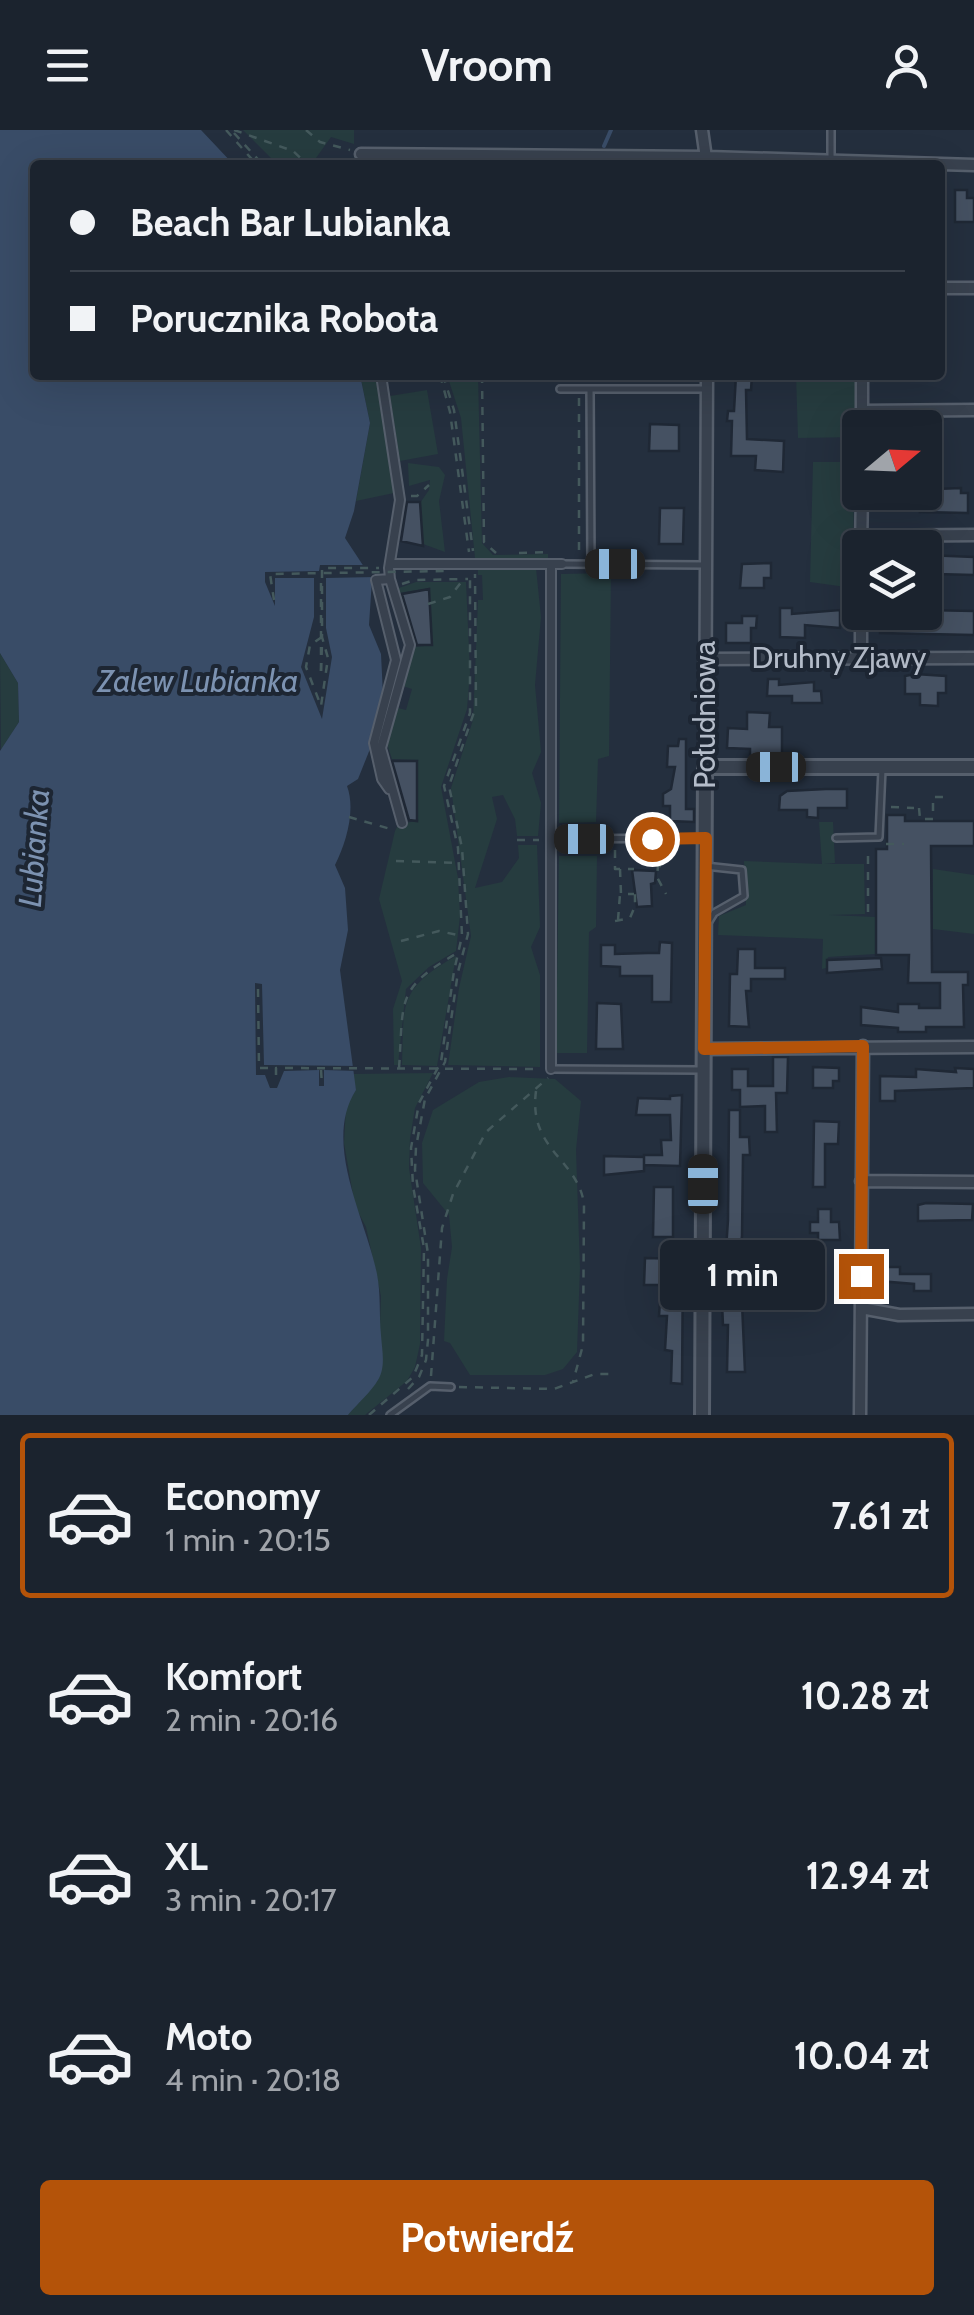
<!DOCTYPE html>
<html lang="pl">
<head>
<meta charset="utf-8">
<style>
	:root { --surface:#1b232e; --page:#282f3a; --text:#f1f3f6; --muted:#a0a4aa; --line:#39404a; --accent:#b45309 }
	body { margin:0; font-family:Cabin,sans-serif; background:var(--page); color:var(--text); height:100vh; display:flex; flex-direction:column; font-size:38px; white-space:nowrap }
	* { box-sizing:border-box; margin:0 }
	p { font-size:32px; color:var(--muted) }
	.icon { flex:none; width:55px; height:55px; fill:none; stroke:currentColor; stroke-width:2; stroke-linecap:round; stroke-linejoin:round }
	.map { position:relative; height:1285px; overflow:hidden }
	.drawer { display:flex; flex-direction:column; background:var(--surface); flex:1 }
	.drawer>* { flex:none }
	.hud { position:absolute; left:30px; top:30px; width:915px; height:220px; border-radius:10px; box-shadow:0 10px 40px #0002,0 0 0 2px var(--line); display:grid; align-content:center; height:220px; padding:0 40px; background:var(--surface) }
	.needle { width:65px; rotate:71deg }
	.tools { position:absolute; left:842px; top:280px; display:grid; gap:20px }
	.tools a { display:grid; place-items:center; width:100px; height:100px; border-radius:10px; background:var(--surface); box-shadow:0 10px 40px #0002,0 0 0 2px var(--line); font-size:50px }
	.end { position:absolute; width:45px; height:45px; margin:-22px; border:12px solid #b45309; background:#fff; box-shadow:0 0 0 5px #fff }
	.from { border-radius:50% }
	.bubble { position:absolute; height:70px; border-radius:10px; background:var(--surface); box-shadow:0 10px 40px #0002,0 0 0 2px var(--line); font-size:32px; font-weight:700; line-height:70px; text-align:center }
	.car { position:absolute; width:30px; height:60px; margin:-30px -15px; border-radius:12px; box-shadow:0 0 8px 2px #0007; background:linear-gradient(#222 24%,#8ab4d8 0 40%,#222 0 76%,#8ab4d8 0 86%,#222 0) }
	.hud b { display:flex; align-items:center; gap:35px; height:95px; font-size:38px }
	.hud b+b { border-top:2px solid var(--line) }
	.hud i { width:25px; height:25px; background:var(--text) }
	ul { padding:18px 0 0; list-style:none }
	li { display:flex; align-items:center; gap:30px; height:165px; margin:0 20px 15px; padding:0 20px; border:5px solid transparent; border-radius:10px }
	li div { flex:1 }
	li b { display:block; font-size:38px }
	li em { font-style:normal; font-weight:700 }
	li.active { border-color:var(--accent) }
	li>.icon { width:90px; height:90px; stroke-width:1.5 }
	.action { display:flex; gap:20px; margin-top:auto; padding:20px 40px }
	.action a { flex:1; height:115px; border-radius:10px; background:var(--accent); color:#fff; font-size:40px; font-weight:700; line-height:115px; text-align:center }
	header { display:flex; justify-content:space-between; align-items:center; height:130px; padding:0 40px; background:var(--surface); font-size:45px; font-weight:700 }
	.map>svg:first-child { display:block }
</style>
</head>
<body>
<header><svg class="icon" aria-label="menu" viewBox="0 0 24 24"><path d="M4 6h16M4 12h16M4 18h16"/></svg>Vroom<svg class="icon" aria-label="person" viewBox="0 0 24 24"><circle cx="12" cy="8" r="4"/><path d="M4 21q1-7 8-7t8 7"/></svg></header>
<div class="map">
<svg width="974" height="1285" viewBox="0 0 974 1285">
	<rect width="100%" height="100%" fill="#242f3e"/>
	<path fill="#263c3f" d="M243 0H354V14L331 7 311 35H278Z
		M360 245H377L394 363 356 371 370 293Z
		M447 245H478L482 413 493 425 548 424V429L475 428 461 288Z
		M796 245H857V307L798 308Z
		M427 260 438 324 400 331 390 266Z
		M813 332H854L853 458 810 452Z
		M408 333 439 337 445 345 439 371 445 422 423 414 420 373 429 360 430 350 409 356Z
		M536 438 541 487 535 555 541 622 532 643 541 673 538 706H517L515 689 503 665 492 667 497 689 475 758 502 752 519 728 518 715H537L540 797 531 817 540 845V937L448 935 459 858 471 806 451 658 473 590 478 470H483L482 445H478V439Z
		M611 443 609 626 598 629 596 692 559 693 561 444Z
		M416 452H466L470 543 467 579 441 657 458 748 460 786 456 821 429 837 406 859 398 935H394L393 879 402 851 379 769 395 701 398 695 419 690 408 689 393 633 419 630 392 629 387 614 398 578 406 580 412 559 403 556 415 517 433 515 415 514 399 466 431 458 398 463 396 459Z
		M0 523 18 553 19 592 1 620Z
		M819 692H833L835 733 824 734H864L865 784 829 785 875 787V824L828 827 826 838 822 839 823 809 718 805 719 786 746 775 744 731 822 734Z
		M559 726H597L596 797 589 802 587 923H556Z
		M933 739 974 745V804L933 799Z
		M456 826 437 936 402 935C404 873 398 859 456 826Z
		M433 943 415 978 410 1009 409 1038 421 1118 420 1214 415 1237 407 1251 365 1285H348L378 1250 381 1166 366 1097 355 1076 344 1013 346 976 356 960 352 944Z
		M509 947 555 949 581 971 576 1020 580 1138 577 1222 563 1239 545 1245H470L450 1213 444 1211 447 1149 452 1117 449 1085 423 1053 422 1013 433 980 479 952Z"/>
	<path fill="#394c67" d="M0 0H201L234 35H35V245H360L370 293 354 381 345 408 372 449 369 495 381 524 383 565 374 609 358 649 347 656C356 680 346 713 335 735L345 758 348 800 340 840 356 960C322 1013 366 1089 377 1144 381 1165 379 1184 381 1205 382 1220 386 1237 378 1250 371 1262 358 1273 348 1285H0V621L19 592 18 553 0 523Z"/>
	<path fill="#242f3e" d="M320 435H367L376 447 326 448V498L332 527 322 589 301 537 314 487V448H275V476L265 452V442L319 441Z
		M255 853 262 854 264 935 360 936 358 941 324 940V956H319V940L284 941 277 958H270L265 945H256Z"/>
	<g fill="none" stroke-linecap="round" stroke-linejoin="round">
		<path stroke="#394c67" stroke-width="4" d="M604 16 611 0"/>
	</g>
	<path fill="#455162" stroke="#1f2835" stroke-width="2.5" d="M955 60H967V68H974V92H955Z
		M736 245H752L751 260H746L747 309 784 311 783 342 755 340 756 326H731L732 291H727L728 281H734Z
		M650 294 679 295V321H649Z
		M925 354H937V359L961 358V363H968V383L920 382 919 362H925Z
		M407 372H420L423 416 401 411Z
		M660 378H684L683 414H659Z
		M925 425 974 427V445L937 444V454H925Z
		M771 433V448H764V458H740L742 434Z
		M429 459 432 515H417L402 464Z
		M780 478H792V484L840 480V498L805 495V508L780 507Z
		M925 480 974 481V505L880 503V482Z
		M742 486H757L756 498H751V513H726V493H742Z
		M915 544 946 546V563H938V576L920 575V564H905V546Z
		M768 549H779V555L814 552V561H821L822 573H792V566H767Z
		M747 582 770 583 769 597H782V627H750V619L727 618 728 598 747 599Z
		M679 609H686V679H694V692L670 691V676H663V664L671 659 675 637H667L668 616H678Z
		M392 631H417V691L409 690Z
		M826 659H847V678H818V688L807 687V680H779L780 666 787 661Z
		M887 685H905V691H974V716H931L932 842H968V855H963L964 897H926V902H898V898L861 895V877L898 882V874H919V878H940V853H908L909 825H876V719H887Z
		M632 740 656 741 655 753 651 754 652 776 637 777Z
		M660 812 672 813 671 872H652V846H620V837L601 836V815H615V824L648 823H659Z
		M738 819H755V838H785V849H751V861H746L749 897 729 896 730 844H737Z
		M881 828 882 839 827 843V830Z
		M597 873 621 874 623 919H596Z
		M773 927H788L787 963H776L777 1002H765V976L740 977V960H732V939H748V956H773Z
		M813 937 839 938V951H833V958H813Z
		M955 938 974 939V958L895 961V971H880V946L916 947V939L956 942Z
		M682 965 680 1036 644 1035V1025H662L661 1010H671L670 985H636L638 968 670 969V966Z
		M729 980H740V1007H749L750 1025H743L742 1106 739 1129H732L731 1168H722V1120H726L728 1090Z
		M814 991 839 992 838 1014H825V1057H813Z
		M604 1026 644 1027V1041L604 1045Z
		M654 1057H673V1107H653Z
		M926 1073 973 1074 972 1090 918 1091V1075Z
		M818 1079H831V1092H839L840 1110H818V1103H810V1092H818Z
		M645 1128 683 1129 682 1254 671 1253 672 1221 665 1220 667 1186H659L661 1155H644Z
		M887 1137H900V1144H931V1161H914V1154L879 1151V1139L887 1140Z
		M722 1173H742L745 1242H727L728 1195H723Z"/>
	<g fill="none" stroke-linecap="round" stroke-linejoin="round">
		<defs>
			<path id="service" d="M831 31V0
				M560 259H707
				M590 259 591 434
				M562 434 704 435
				M836 708 879 707 882 639
				M551 709 703 708
				M705 736 742 740 744 766 714 783 709 791
				M552 939 701 940
				M390 1285 430 1256 451 1257"/>
			<path id="pedestrian" d="M381 245 400 370 389 438 390 449 410 515 381 618 402 693
				M390 434H562
				M389 659 382 649 374 613 396 530 376 450 390 449
				M551 939V434"/>
			<path id="minor" d="M702 0 707 35
				M361 24 708 27 974 35
				M940 158H974
				M862 245V298
				M862 281 974 280
				M861 406 974 405
				M861 418 862 362
				M861 527V482
				M704 529 974 528
				M705 637 707 245
				M703 919 974 917
				M861 1051 974 1052
				M861 1178 899 1185 974 1184
				M860 1285 863 916"/>
			<path id="tertiary" d="M702 1285 705 637H974"/>
		</defs>
		<use href="#service" stroke="#565f6c" stroke-width="10"/>
		<use href="#pedestrian" stroke="#565f6c" stroke-width="12"/>
		<use href="#minor" stroke="#565f6c" stroke-width="15"/>
		<use href="#tertiary" stroke="#565f6c" stroke-width="18"/>
		<path stroke="#44595c" stroke-width="2.5" stroke-dasharray="8 8" stroke-linecap="butt" d="M226 0 257 35
			M234 0 293 21 308 35
			M306 0 320 12 350 20
			M234 3 263 35
			M440 245 450 282 469 422
			M443 245 454 280 473 421
			M482 245 484 412 496 423
			M579 268V425
			M411 366H417L429 355
			M519 423 551 422
			M402 454 414 450 468 449
			M428 474 450 467 462 451
			M322 507 310 515 306 537 321 576 328 528 322 507V438H379
			M321 541 322 514
			M891 677 914 678
			M919 678 920 689H933V667H950
			M349 687 394 700
			M517 710H539
			M886 714H904
			M615 720V739H634
			M396 731 460 733
			M661 736H658L657 747 666 764
			M620 739 621 764H634
			M868 782V718
			M618 790 620 764
			M615 791 630 788 635 776V762
			M401 811 439 801 462 806
			M258 859 259 938H275
			M399 938C404 868 395 859 459 822
			M321 940 322 956
			M276 945V938L539 939
			M536 961C528 1020 578 1029 584 1074L583 1215 573 1252
			M431 1246 442 1098 453 1064 486 1002 548 948
			M459 1257 554 1259 595 1244H610
			M408 1259 419 1247 426 1230 428 1210V1124L415 1040 416 1017 425 969 445 932 458 842 468 804 462 718 449 656 476 576 475 444
			M369 1285 413 1247 422 1225 424 1118 413 1056 411 1018 419 973 441 932 454 841 462 806 458 718 444 656 470 583V444"/>
		<use href="#service" stroke="#38414e" stroke-width="5"/>
		<use href="#pedestrian" stroke="#38414e" stroke-width="8"/>
		<use href="#minor" stroke="#38414e" stroke-width="10"/>
		<use href="#tertiary" stroke="#38414e" stroke-width="12"/>
		<path stroke="#44595c" stroke-width="2.5" stroke-dasharray="8 8" stroke-linecap="butt" d="M274 470 270 444 447 441
			M321 541V446"/>
	</g>
	<g fill="none" stroke-linecap="round" stroke-linejoin="round">
		<path stroke="#b45309" stroke-width="12" d="M652 709 706 708 704 919 863 916 861 1146"/>
	</g>
	<g text-anchor="middle" stroke-width="8" stroke-linejoin="round" paint-order="stroke">
		<g font-size="30" fill="#b4bcc9" stroke="#1d2633">
			<text x="839" y="538">Druhny Zjawy</text>
			<text transform="translate(705 585) rotate(-90)" y="10">Południowa</text>
		</g>
		<g font-size="32" font-style="italic" fill="#7c92b1" stroke="#1d2633">
			<text x="198" y="562">Zalew Lubianka</text>
			<text transform="translate(34 718) rotate(-86)" y="11">Lubianka</text>
		</g>
	</g>
</svg>
<div class="tools">
<a><svg class="needle" viewBox="-14 -14 28 28"><path d="M0-13l5 13h-10z" fill="#e53935"/><path d="M0 13l5-13h-10z" fill="#a0a4aa"/></svg></a>
<a><svg class="icon" aria-label="layers" viewBox="0 0 24 24"><path d="M12 4l9 5-9 5-9-5zM3 14l9 5 9-5"/></svg></a>
</div>
<i class="end from" style="left:652px;top:709px"></i>
<i class="end" style="left:861px;top:1146px"></i>
<div class="bubble" style="left:660px;top:1110px;width:165px">1 min</div>
<i class="car" style="left:615px;top:434px;rotate:270deg"></i>
<i class="car" style="left:776px;top:637px;rotate:270deg"></i>
<i class="car" style="left:584px;top:709px;rotate:270deg"></i>
<i class="car" style="left:703px;top:1054px;rotate:0deg"></i>
<div class="hud">
<b><i class="from"></i>Beach Bar Lubianka</b>
<b><i></i>Porucznika Robota</b>
</div>
</div>
<section class="drawer">
<ul>
<li class="active"><svg class="icon" aria-label="car" viewBox="0 0 24 24"><path d="M5 17H2v-5l4-1 3-4h7l3 4 3 1v5h-3M9 17h6M6 11h13"/><circle cx="7" cy="17" r="2"/><circle cx="17" cy="17" r="2"/></svg><div><b>Economy</b><p>1 min · 20:15</p></div><em>7.61 zł</em></li>
<li><svg class="icon" aria-label="car" viewBox="0 0 24 24"><path d="M5 17H2v-5l4-1 3-4h7l3 4 3 1v5h-3M9 17h6M6 11h13"/><circle cx="7" cy="17" r="2"/><circle cx="17" cy="17" r="2"/></svg><div><b>Komfort</b><p>2 min · 20:16</p></div><em>10.28 zł</em></li>
<li><svg class="icon" aria-label="car" viewBox="0 0 24 24"><path d="M5 17H2v-5l4-1 3-4h7l3 4 3 1v5h-3M9 17h6M6 11h13"/><circle cx="7" cy="17" r="2"/><circle cx="17" cy="17" r="2"/></svg><div><b>XL</b><p>3 min · 20:17</p></div><em>12.94 zł</em></li>
<li><svg class="icon" aria-label="car" viewBox="0 0 24 24"><path d="M5 17H2v-5l4-1 3-4h7l3 4 3 1v5h-3M9 17h6M6 11h13"/><circle cx="7" cy="17" r="2"/><circle cx="17" cy="17" r="2"/></svg><div><b>Moto</b><p>4 min · 20:18</p></div><em>10.04 zł</em></li>
</ul>
<div class="action"><a>Potwierdź</a></div>
</section>
</body>
</html>
